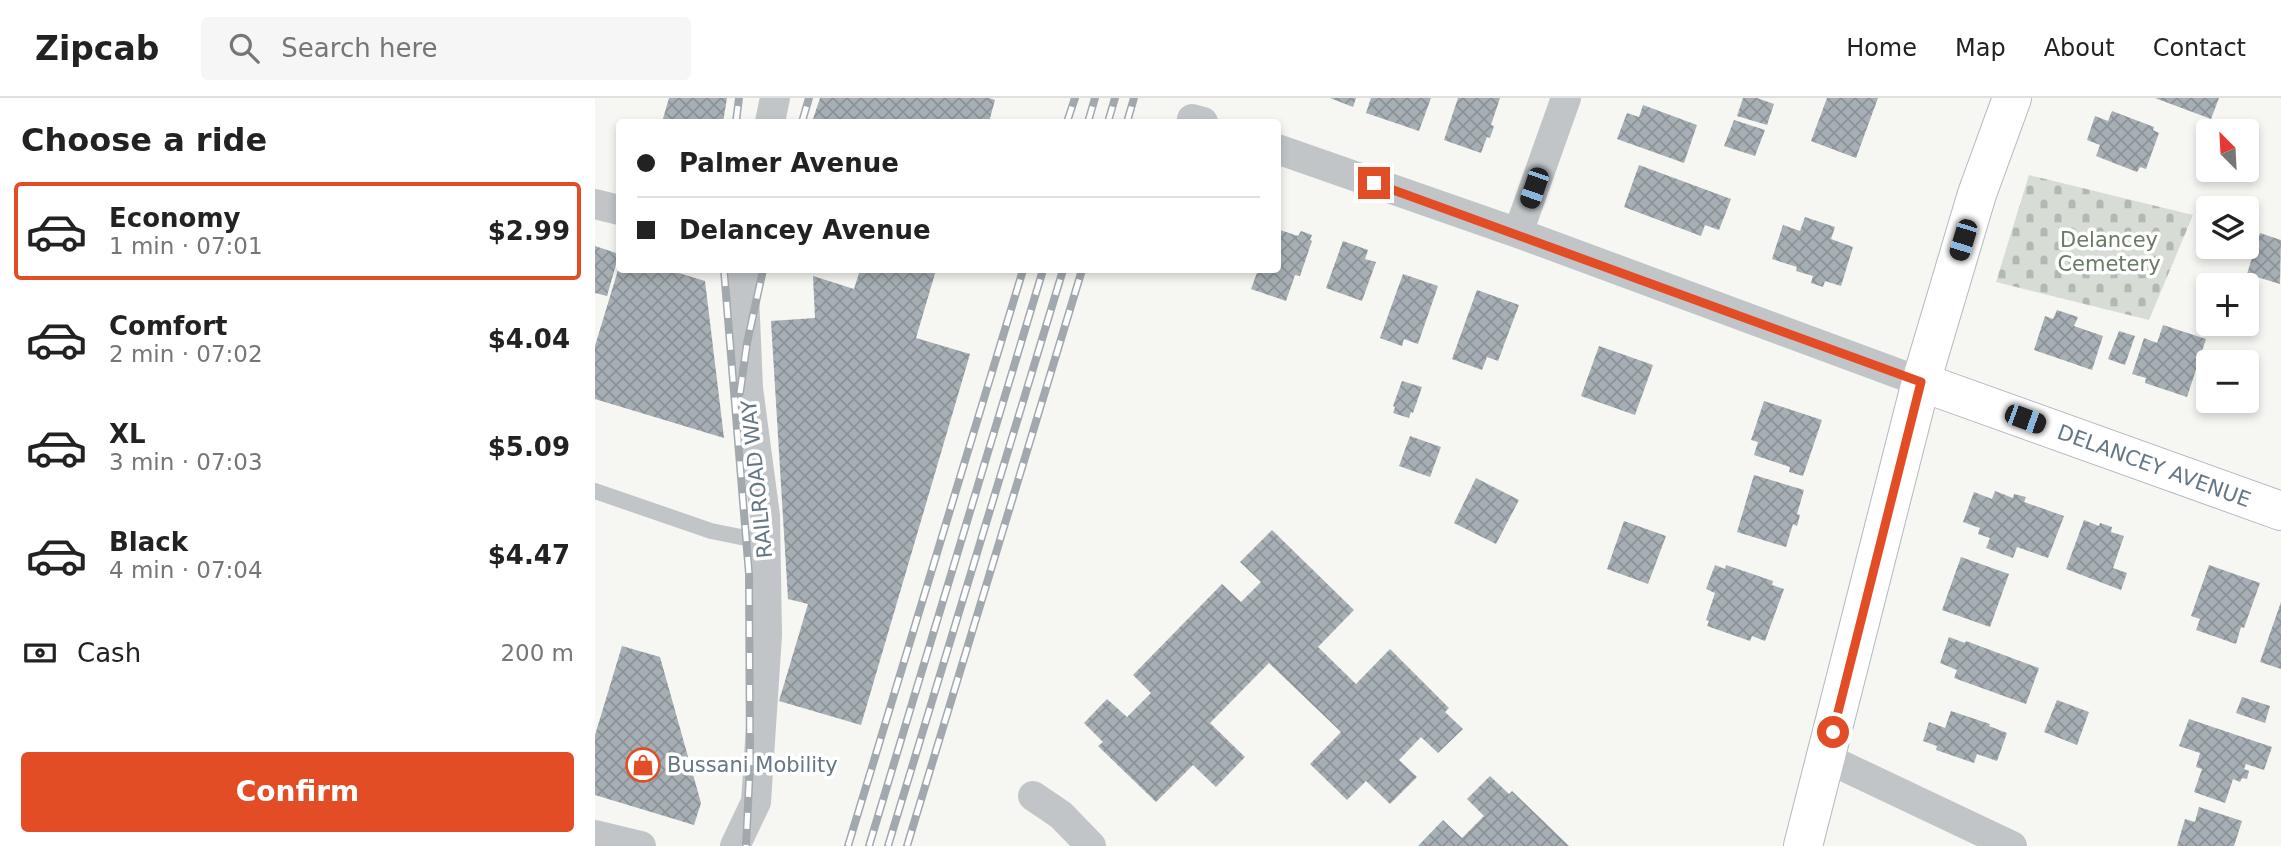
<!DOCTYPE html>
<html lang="en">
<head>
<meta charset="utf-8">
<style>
	:root { --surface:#fff; --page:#f6f6f6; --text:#222; --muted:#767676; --line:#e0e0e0; --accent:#e24d26 }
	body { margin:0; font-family:"DejaVu Sans",sans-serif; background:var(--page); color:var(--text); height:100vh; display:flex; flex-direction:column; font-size:26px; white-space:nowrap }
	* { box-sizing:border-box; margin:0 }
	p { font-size:23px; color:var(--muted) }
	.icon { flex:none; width:38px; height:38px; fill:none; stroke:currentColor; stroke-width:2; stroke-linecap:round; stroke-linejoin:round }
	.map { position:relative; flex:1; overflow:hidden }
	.details { display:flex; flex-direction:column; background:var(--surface); width:595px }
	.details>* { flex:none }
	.top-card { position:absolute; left:21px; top:21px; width:665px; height:154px; border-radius:7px; box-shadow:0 4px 10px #0003; display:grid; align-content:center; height:154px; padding:0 21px; background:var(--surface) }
	.needle { width:46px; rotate:336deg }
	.controls { position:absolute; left:1601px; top:21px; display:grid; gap:14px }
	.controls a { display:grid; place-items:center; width:63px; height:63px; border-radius:7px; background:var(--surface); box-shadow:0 4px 10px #0003; font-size:35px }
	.end { position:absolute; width:32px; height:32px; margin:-16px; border:9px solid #e24d26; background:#fff; box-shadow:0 0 0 4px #fff }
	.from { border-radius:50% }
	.car { position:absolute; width:21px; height:42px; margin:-21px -10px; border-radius:9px; box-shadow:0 0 5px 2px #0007; background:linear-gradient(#222 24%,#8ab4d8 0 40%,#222 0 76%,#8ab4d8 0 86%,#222 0) }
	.top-card b { display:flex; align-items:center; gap:24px; height:66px; font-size:26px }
	.top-card b+b { border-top:2px solid var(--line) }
	.top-card i { width:18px; height:18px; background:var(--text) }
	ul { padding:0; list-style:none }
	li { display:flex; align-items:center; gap:21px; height:98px; margin:0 14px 10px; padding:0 7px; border:4px solid transparent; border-radius:7px }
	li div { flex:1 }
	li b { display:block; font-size:26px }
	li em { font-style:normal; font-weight:800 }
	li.selected { border-color:var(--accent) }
	li>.icon { width:63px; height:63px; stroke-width:1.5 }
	h2 { padding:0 21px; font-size:32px; line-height:84px }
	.pay { display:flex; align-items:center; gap:18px; height:77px; padding:0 21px; font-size:26px }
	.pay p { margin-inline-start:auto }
	.primary-button { display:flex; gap:14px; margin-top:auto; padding:14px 21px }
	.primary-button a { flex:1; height:80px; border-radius:7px; background:var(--accent); color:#fff; font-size:28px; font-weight:800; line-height:80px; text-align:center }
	header { display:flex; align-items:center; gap:42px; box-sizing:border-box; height:98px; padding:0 35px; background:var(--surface); border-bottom:2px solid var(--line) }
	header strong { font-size:33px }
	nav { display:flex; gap:38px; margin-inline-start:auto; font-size:24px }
	.search { width:490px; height:63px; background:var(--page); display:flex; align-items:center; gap:18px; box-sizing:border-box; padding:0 24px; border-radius:7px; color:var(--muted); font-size:26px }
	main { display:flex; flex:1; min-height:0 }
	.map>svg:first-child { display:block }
</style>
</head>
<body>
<header>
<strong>Zipcab</strong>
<div class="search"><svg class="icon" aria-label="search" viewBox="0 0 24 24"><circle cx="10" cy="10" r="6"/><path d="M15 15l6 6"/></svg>Search here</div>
<nav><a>Home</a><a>Map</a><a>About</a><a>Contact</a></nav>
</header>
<main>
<section class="details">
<h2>Choose a ride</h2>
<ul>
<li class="selected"><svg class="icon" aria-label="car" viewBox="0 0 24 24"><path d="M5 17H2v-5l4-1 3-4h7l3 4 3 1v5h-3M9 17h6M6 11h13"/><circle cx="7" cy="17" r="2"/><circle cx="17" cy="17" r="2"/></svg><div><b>Economy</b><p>1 min · 07:01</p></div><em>$2.99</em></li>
<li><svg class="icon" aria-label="car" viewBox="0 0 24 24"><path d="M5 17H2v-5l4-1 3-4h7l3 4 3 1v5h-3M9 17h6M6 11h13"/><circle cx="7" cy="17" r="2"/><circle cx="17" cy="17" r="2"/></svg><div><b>Comfort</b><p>2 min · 07:02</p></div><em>$4.04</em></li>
<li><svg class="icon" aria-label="car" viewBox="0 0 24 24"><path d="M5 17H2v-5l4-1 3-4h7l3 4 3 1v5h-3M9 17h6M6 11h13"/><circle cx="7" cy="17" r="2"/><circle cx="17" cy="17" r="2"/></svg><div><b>XL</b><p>3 min · 07:03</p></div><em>$5.09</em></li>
<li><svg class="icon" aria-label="car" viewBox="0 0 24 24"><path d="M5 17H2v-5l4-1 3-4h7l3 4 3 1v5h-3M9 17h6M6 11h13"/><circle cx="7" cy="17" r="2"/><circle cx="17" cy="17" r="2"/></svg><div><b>Black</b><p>4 min · 07:04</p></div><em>$4.47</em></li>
</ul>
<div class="pay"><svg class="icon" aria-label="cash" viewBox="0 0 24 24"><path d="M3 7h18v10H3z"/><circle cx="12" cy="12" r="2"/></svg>Cash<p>200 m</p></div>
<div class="primary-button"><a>Confirm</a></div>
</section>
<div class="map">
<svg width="1686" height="748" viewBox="0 0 1686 748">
	<defs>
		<pattern id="cemetery-stones" width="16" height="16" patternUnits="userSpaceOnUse" patternTransform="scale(1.75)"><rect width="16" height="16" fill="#d7ddd4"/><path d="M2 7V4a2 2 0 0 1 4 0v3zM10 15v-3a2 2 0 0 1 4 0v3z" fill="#b2b8b2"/></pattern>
		<pattern id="building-cross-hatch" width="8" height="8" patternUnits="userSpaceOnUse" patternTransform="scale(1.75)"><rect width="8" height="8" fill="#a6afb4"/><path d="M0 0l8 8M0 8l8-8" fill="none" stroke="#8b9398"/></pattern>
	</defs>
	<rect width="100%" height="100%" fill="#f6f6f3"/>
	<path fill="url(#cemetery-stones)" d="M1434 77 1598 117 1554 222 1401 184Z"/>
	<path fill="url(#building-cross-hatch)" d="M74 0H132L128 24H67Z
		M225 0H394L400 2 394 24H217Z
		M735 0H761L758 9Z
		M776 0H836L824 33 771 15Z
		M863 0H905L896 27 899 28 895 40 892 39 886 55 849 42Z
		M1148 0H1162L1179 6 1172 27 1142 18Z
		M1232 0H1283L1261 60 1216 43Z
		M1560 0H1624L1616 21Z
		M1048 7 1102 27 1089 65 1022 41 1032 15 1044 19Z
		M1517 13 1559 29 1558 32 1564 35 1551 71 1545 69 1542 74 1501 58 1505 47 1492 42 1500 18 1513 23Z
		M1139 22 1170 32 1160 58 1129 48Z
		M1044 67 1136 101 1124 132 1110 127 1106 138 1029 109Z
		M1210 119 1240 129 1236 141 1258 149 1246 188 1230 183 1228 189 1216 185 1218 178 1201 173 1202 169 1177 161 1188 127 1205 133Z
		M682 131 703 138 706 133 717 137 715 142 717 143 705 178 700 177 691 203 656 191 663 172H682Z
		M1665 135 1686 142 1685 186 1652 176Z
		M748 143 773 152 770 161 781 164 767 203 731 190Z
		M0 148 24 156 12 198 0 195Z
		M23 172H74L110 183 129 340 0 301V248Z
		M265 172H341L321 240 375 256 266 627 184 603 213 506 193 501 176 223 220 220 218 178 259 191Z
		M808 176 843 188 823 246 809 241 807 248 785 240Z
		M882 192 924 207 903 263 892 259 887 272 857 261Z
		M1462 212 1483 219 1479 228 1508 238 1497 272 1439 252 1450 218 1458 221Z
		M1568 227 1611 241 1592 299 1550 285 1551 280 1537 276 1549 240 1562 245Z
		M1524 233 1540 238 1530 267 1513 261Z
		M1004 248 1058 267 1040 317 986 298Z
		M807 283 827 289 818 315 816 314 814 320 798 315 800 309 798 308Z
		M1169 303 1227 322 1208 378 1194 374 1195 369 1159 357 1163 344 1156 342Z
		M815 338 846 349 835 379 804 368Z
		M1159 377 1209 392 1202 416 1205 417 1202 428 1198 426 1191 449 1142 434Z
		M881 380 924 402 901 446 859 425Z
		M1400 393 1418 400 1419 396 1431 399 1429 404 1469 418 1453 460 1422 449 1418 460 1391 450 1395 440 1383 436 1385 430 1368 424 1379 394 1397 401Z
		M1489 422 1504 428 1505 425 1517 429 1516 434 1529 438 1518 470 1532 475 1526 492 1471 471Z
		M1029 423 1071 438 1053 486 1012 471Z
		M677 432 759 512 723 549 761 586 795 551 854 610 850 614 868 631 843 655 826 639 804 662 822 679 795 706 771 683 752 702 715 666 746 634 674 565 615 625 650 659 621 689 598 667 561 704 503 648 508 644 489 625 512 601 532 619 556 595 538 577 627 486 646 504 666 484 645 464Z
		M1366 459 1414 476 1395 529 1347 512Z
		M1120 467 1130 471 1131 467 1178 483 1177 487 1189 491 1170 543 1157 538 1155 543 1112 528 1114 523 1111 522 1120 495 1111 491Z
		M1614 467 1665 485 1649 530 1646 529 1641 546 1601 532 1605 521 1596 518Z
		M1686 504V571L1665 564Z
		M1354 539 1370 545 1371 543 1444 570 1431 606 1359 580 1362 572 1345 565Z
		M27 548 65 559 106 705 99 727 0 697V637Z
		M1647 599 1675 608 1670 625 1641 615Z
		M1462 602 1494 614 1482 647 1449 634Z
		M1356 613 1395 626 1394 628 1412 635 1402 663 1382 656 1379 665 1341 652 1342 648 1328 643 1334 624 1350 630Z
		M1594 621 1677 649 1669 672 1651 666 1649 671 1654 673 1652 681 1647 680 1645 684 1638 681 1630 705 1599 694 1607 671 1601 669 1605 655 1584 648Z
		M895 678 914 696 917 693 974 748H823L848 722 867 740 889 718 872 701Z
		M1604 709 1647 723 1639 748H1582L1590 721 1600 724Z"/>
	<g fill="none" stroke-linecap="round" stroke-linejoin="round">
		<defs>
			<path id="secondary" d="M1326 284 1686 413
				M1208 748 1326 284 1382 96 1417 0"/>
		</defs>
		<use href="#secondary" stroke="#b3b9bd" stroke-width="40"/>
		<path stroke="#c1c5c8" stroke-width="16" d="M0 393 116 433 171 444"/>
		<path stroke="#c1c5c8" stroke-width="30" d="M597 21 608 24
			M175 24 180 0
			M682 51 923 135 1326 284
			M0 106 24 112
			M923 135 971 0
			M1231 660 1417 748
			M438 698 466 717 496 748
			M0 737 46 748
			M140 748 161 704 172 537 170 418 153 290 148 172"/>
		<use href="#secondary" stroke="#fff" stroke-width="38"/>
		<defs>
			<path id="rail" d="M141 24 144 0
				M207 24 214 0
				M472 24 480 0
				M493 24 500 0
				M513 24 520 0
				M532 24 539 0
				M129 172 154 476 155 667 151 748
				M145 295 152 245 168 172
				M253 748 428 172
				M274 748 448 172
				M293 748 468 172
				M312 748 487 172"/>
		</defs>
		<use href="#rail" stroke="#a2a9ae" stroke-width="8"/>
		<use href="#rail" stroke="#fff" stroke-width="5" stroke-dasharray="16" stroke-linecap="butt"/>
	</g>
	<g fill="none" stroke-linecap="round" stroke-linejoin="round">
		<path stroke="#e24d26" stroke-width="9" d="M779 85 1326 284 1238 634"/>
	</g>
	<defs>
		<symbol id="shop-ring" viewBox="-11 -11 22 22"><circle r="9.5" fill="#fff" stroke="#e24d26" stroke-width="1.5"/><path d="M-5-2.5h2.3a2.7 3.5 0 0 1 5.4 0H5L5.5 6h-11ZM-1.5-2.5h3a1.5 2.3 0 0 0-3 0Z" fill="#e24d26"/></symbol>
	</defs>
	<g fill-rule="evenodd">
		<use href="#shop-ring" x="29" y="648" width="38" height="38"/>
	</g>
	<g text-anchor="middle" stroke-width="7" stroke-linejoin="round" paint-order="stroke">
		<g font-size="21" fill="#697b64" stroke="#fff">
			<text x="1514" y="149">Delancey<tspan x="1514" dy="24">Cemetery</tspan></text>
		</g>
		<g font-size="21" fill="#657784" stroke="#fff">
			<text transform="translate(1559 368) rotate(20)" y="7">DELANCEY AVENUE</text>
			<text transform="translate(162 381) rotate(-96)" y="7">RAILROAD WAY</text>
		</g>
		<g font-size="21" fill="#657784" stroke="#fff" text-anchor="start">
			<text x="72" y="674">Bussani Mobility</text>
		</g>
	</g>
</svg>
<div class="controls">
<a><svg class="needle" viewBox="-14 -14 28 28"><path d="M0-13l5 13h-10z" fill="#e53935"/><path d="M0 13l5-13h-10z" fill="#767676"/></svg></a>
<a><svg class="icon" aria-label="layers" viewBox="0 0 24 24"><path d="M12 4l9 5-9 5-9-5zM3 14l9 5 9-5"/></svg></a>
<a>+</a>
<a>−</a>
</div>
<i class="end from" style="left:1238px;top:634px"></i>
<i class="end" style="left:779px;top:85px"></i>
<i class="car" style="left:939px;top:90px;rotate:199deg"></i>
<i class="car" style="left:1368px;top:142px;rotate:197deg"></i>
<i class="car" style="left:1430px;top:321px;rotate:110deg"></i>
<div class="top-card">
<b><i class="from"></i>Palmer Avenue</b>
<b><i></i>Delancey Avenue</b>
</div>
</div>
</main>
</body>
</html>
